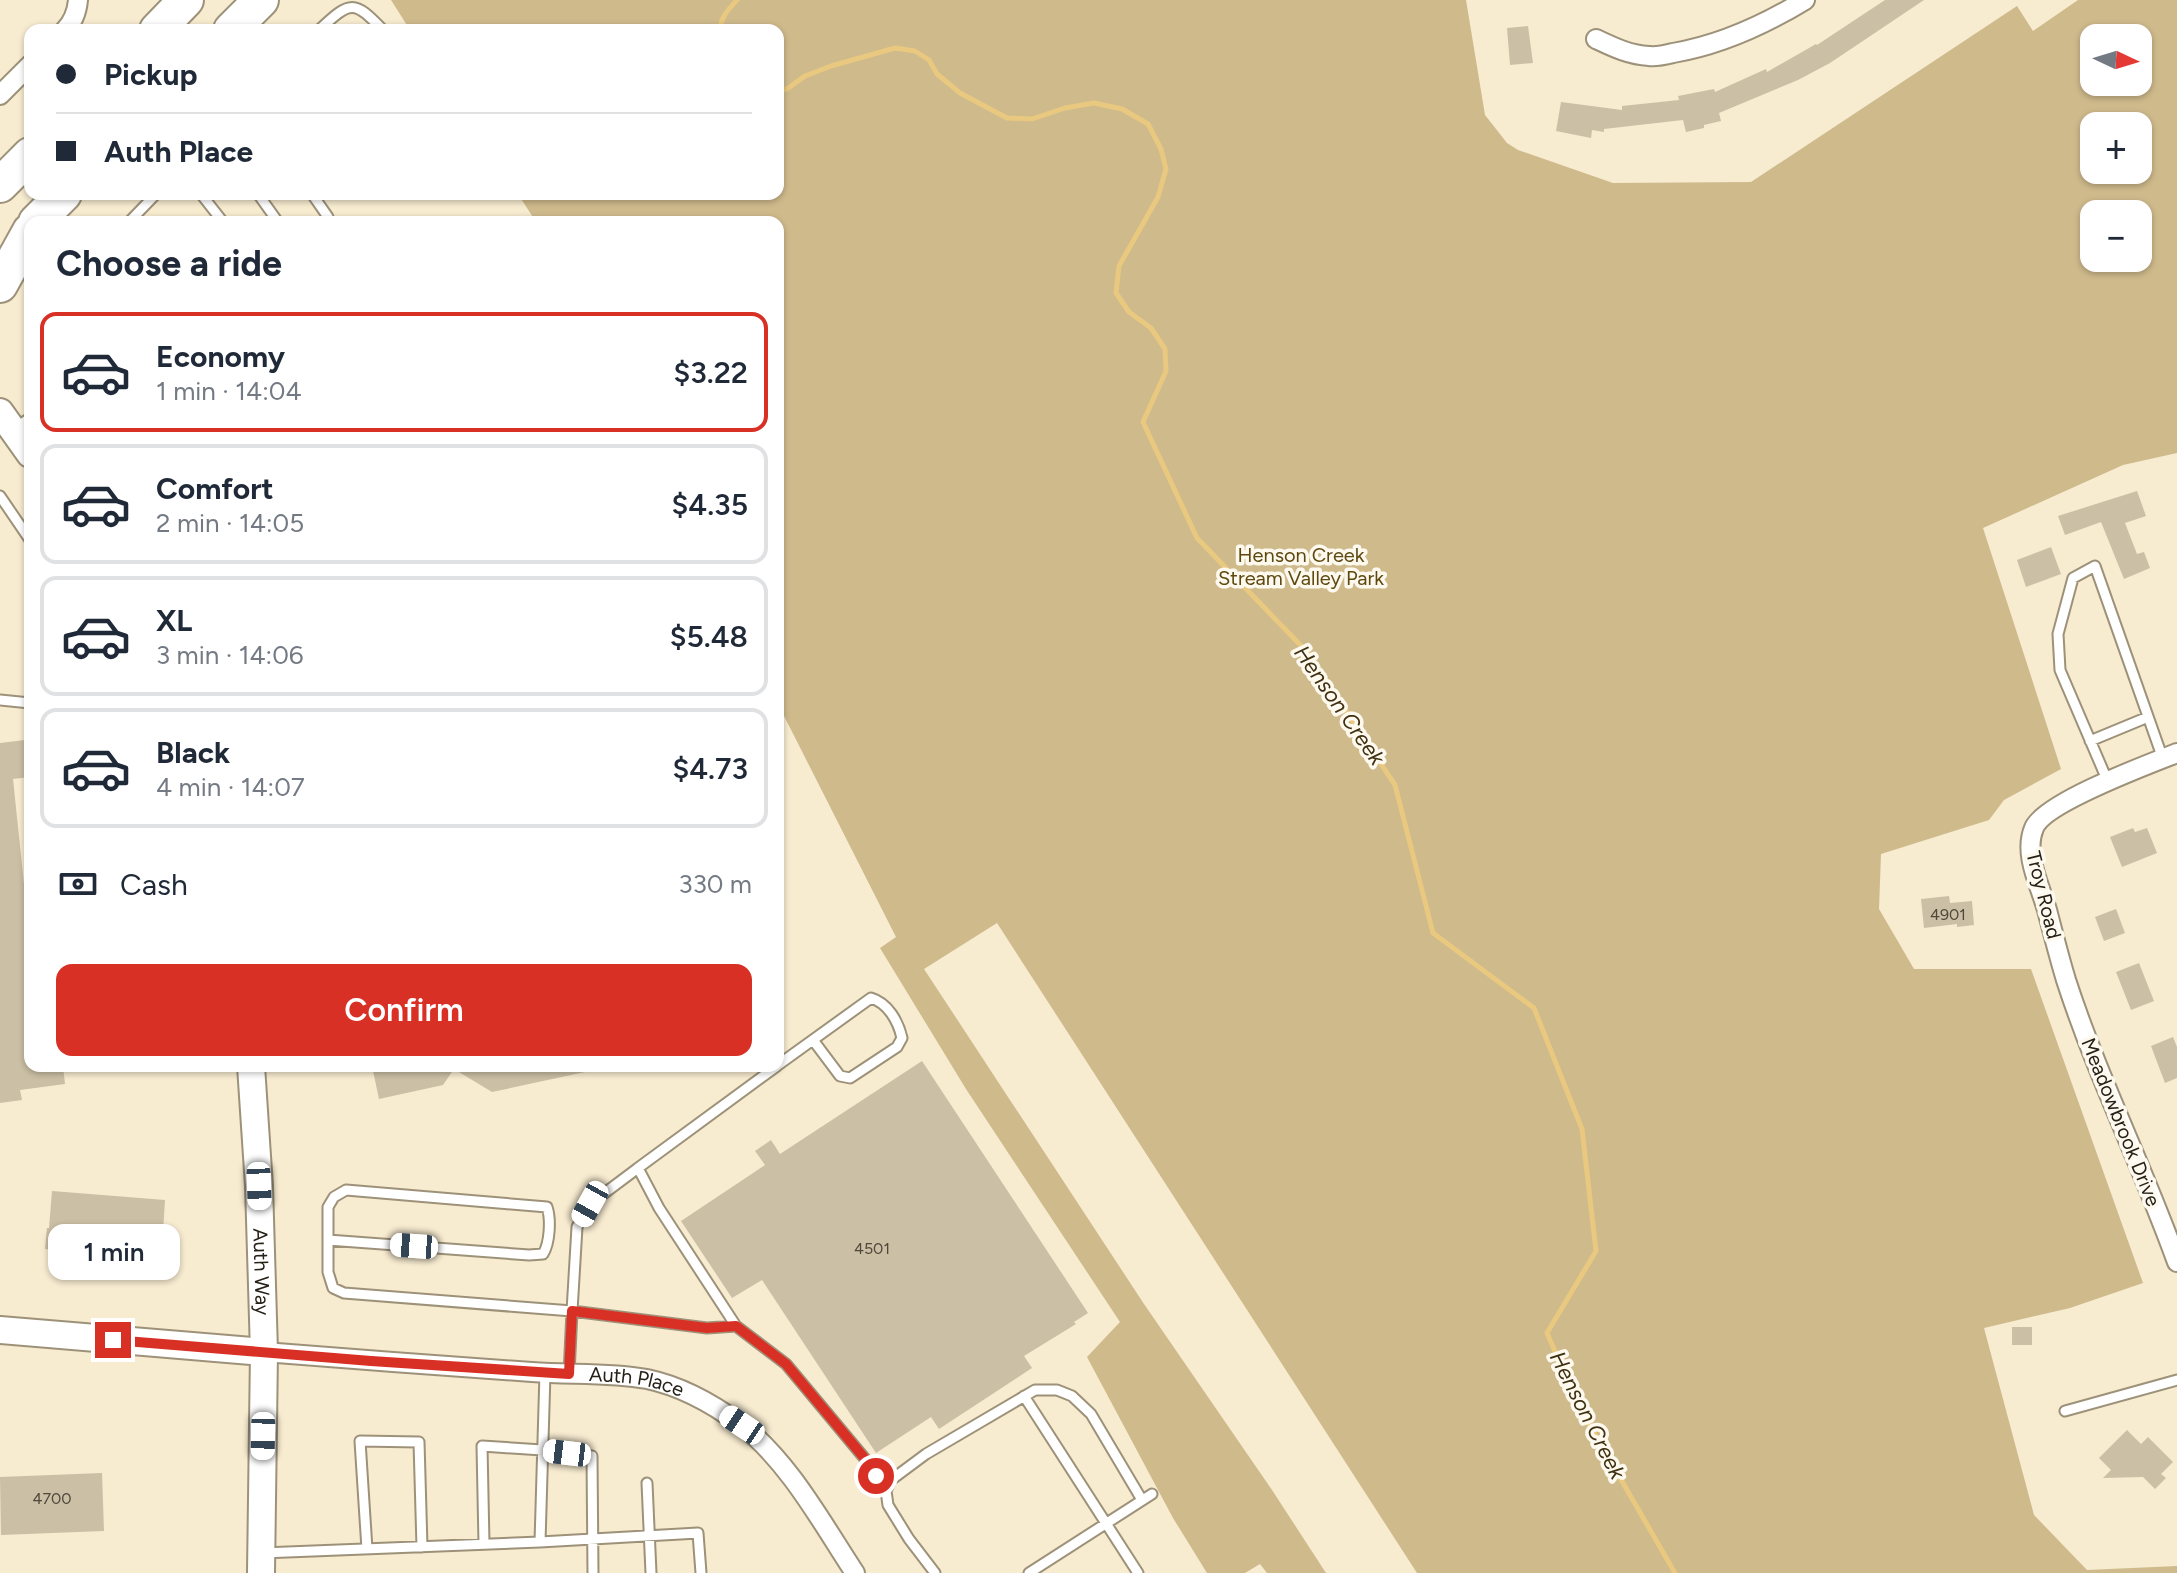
<!DOCTYPE html>
<html lang="en">
<head>
<meta charset="utf-8">
<style>
	:root { --surface:#fff; --page:#f6f6f7; --text:#1f2937; --muted:#747a83; --line:#e0e1e3; --accent:#d93025 }
	body { margin:0; font-family:Figtree,sans-serif; background:var(--page); color:var(--text); height:100vh; display:flex; flex-direction:column; font-size:30px; white-space:nowrap }
	* { box-sizing:border-box; margin:0 }
	p { font-size:26px; color:var(--muted) }
	.icon { flex:none; width:44px; height:44px; fill:none; stroke:currentColor; stroke-width:2; stroke-linecap:round; stroke-linejoin:round }
	.map { position:relative; flex:1; overflow:hidden }
	.details { position:absolute; left:24px; top:216px; width:760px; height:856px; display:flex; flex-direction:column; background:var(--surface); border-radius:16px; box-shadow:0 2px 6px #0004 }
	.details>* { flex:none }
	.guide { position:absolute; left:24px; top:24px; width:760px; height:176px; border-radius:16px; box-shadow:0 2px 6px #0004; display:grid; align-content:center; height:176px; padding:0 32px; background:var(--surface) }
	.needle { width:52px; rotate:94deg }
	.fabs { position:absolute; left:2080px; top:24px; display:grid; gap:16px }
	.fabs a { display:grid; place-items:center; width:72px; height:72px; border-radius:16px; background:var(--surface); box-shadow:0 2px 6px #0004; font-size:40px }
	.end { position:absolute; width:36px; height:36px; margin:-18px; border:10px solid #d93025; background:#fff; box-shadow:0 0 0 4px #fff }
	.from { border-radius:50% }
	.bubble { position:absolute; height:56px; border-radius:16px; background:var(--surface); box-shadow:0 2px 6px #0004; font-size:26px; font-weight:600; line-height:56px; text-align:center }
	.car { position:absolute; width:24px; height:48px; margin:-24px -12px; border-radius:10px; box-shadow:0 0 6px 2px #0007; background:linear-gradient(#fff 24%,#345 0 40%,#fff 0 76%,#345 0 86%,#fff 0) }
	.guide b { display:flex; align-items:center; gap:28px; height:76px; font-size:30px }
	.guide b+b { border-top:2px solid var(--line) }
	.guide i { width:20px; height:20px; background:var(--text) }
	ul { padding:0; list-style:none }
	li { display:flex; align-items:center; gap:24px; height:120px; margin:0 16px 12px; padding:0 16px; border:4px solid var(--line); border-radius:16px }
	li div { flex:1 }
	li b { display:block; font-size:30px }
	li em { font-style:normal; font-weight:600 }
	li.selected { border-color:var(--accent) }
	li>.icon { width:72px; height:72px; stroke-width:1.5 }
	h2 { padding:0 32px; font-size:36px; line-height:96px }
	.pay { display:flex; align-items:center; gap:20px; height:88px; padding:0 32px; font-size:30px }
	.pay p { margin-inline-start:auto }
	.cta { display:flex; gap:16px; margin-top:auto; padding:16px 32px }
	.cta a { flex:1; height:92px; border-radius:16px; background:var(--accent); color:#fff; font-size:32px; font-weight:600; line-height:92px; text-align:center }
	.map>svg:first-child { display:block }
</style>
</head>
<body>
<div class="map">
<svg width="2177" height="1573" viewBox="0 0 2177 1573">
	<rect width="100%" height="100%" fill="#f7ebd0"/>
	<path fill="#cfba8c" fill-rule="evenodd" d="M391 0H1466L1485 115 1507 143 1518 150 1613 183 1751 182 2017 6 2033 31 2078 0H2177V453L2123 465 1983 528 2061 769 2004 800 1989 820 1881 854 1879 909 1914 969H2031L2143 1283 2070 1308 1984 1328 2034 1515 2087 1570 2177 1566V1573H1417L997 923 924 969 1144 1304 1272 1490 1326 1573H1267L1260 1564 1245 1573H1207L1173 1518 1087 1357 1120 1322 966 1089 880 948 896 937 778 704V222H536L518 194H778V30H410ZM2094 38H2138V82H2094ZM2138 126V170H2094V126ZM2094 214H2138V258H2094Z"/>
	<g fill="none" stroke-linecap="round" stroke-linejoin="round">
		<path stroke="#e9c87f" stroke-width="5" d="M721 30C719 18 730 8 737 0
			M778 90 787 89 805 76 831 66 895 48 915 51 929 60 937 74 960 93 1007 118 1032 119 1065 108 1094 103 1122 109 1148 124 1161 149 1166 169 1158 197 1119 266 1116 293 1129 312 1151 328 1165 349 1166 371 1143 422 1197 538 1308 653 1395 785 1433 933 1534 1008 1582 1129 1596 1251 1547 1333 1582 1412 1675 1573"/>
	</g>
	<path fill="#cbbfa5" d="M1885 0H1924L1830 63 1798 80 1719 113 1721 121 1704 125V128L1686 132 1683 120 1604 129V132L1592 130 1591 138 1556 131 1561 102 1622 110V106L1679 100 1678 96 1714 89 1715 92 1766 69 1767 72 1816 44 1817 45Z
		M1528 26 1533 63 1510 65 1507 28Z
		M2137 491 2146 516 2125 523 2137 554 2144 552 2150 568 2124 579 2101 522 2065 535 2058 516Z
		M2051 547 2061 574 2026 587 2017 560Z
		M25 740 30 777 13 779 25 894 30 893V1066H63L65 1084 20 1090 22 1100 0 1103V743Z
		M2133 828 2135 832 2147 828 2157 853 2122 867 2110 837Z
		M1949 896 1950 903 1972 901 1974 925 1957 927V924L1924 928 1921 899Z
		M2116 909 2125 933 2104 941 2095 917Z
		M2139 963 2154 1001 2131 1010 2116 972Z
		M2173 1037 2177 1047V1078L2165 1083 2151 1046Z
		M922 1061 1088 1313 1074 1322 1076 1324 1024 1356 1032 1368 939 1429 931 1417 876 1453 762 1280 732 1298 681 1221 765 1165 755 1151 771 1140 780 1154Z
		M372 1066H584L585 1072 492 1092 454 1069 443 1085 379 1099Z
		M52 1191 165 1200 163 1232 146 1231 144 1257 137 1256 136 1271 107 1269V1261L56 1257V1250L45 1249 47 1228H49Z
		M2012 1327H2032V1345H2012Z
		M2127 1430 2141 1444 2148 1437 2173 1462 2161 1474 2166 1478 2155 1489 2143 1477 2103 1478 2111 1470 2099 1458Z
		M102 1473 104 1531 1 1535 0 1477Z"/>
	<g fill="none" stroke-linecap="round" stroke-linejoin="round">
		<defs>
			<path id="lane" d="M319 30C351 0 354 0 383 30
				M201 194 223 222
				M258 194 278 222
				M312 194 328 217
				M129 222 156 194
				M15 428 30 418
				M0 496 30 540
				M0 700 30 703
				M2090 741 2148 717
				M2108 782 2060 670 2058 634 2073 578 2095 566 2163 759
				M778 1065 871 998C888 1003 898 1021 902 1038L897 1047 850 1078 840 1076 813 1040
				M777 1066 638 1168 659 1208 736 1326 786 1364 866 1460 886 1491
				M638 1168 590 1204 577 1227 572 1311 707 1328 736 1326
				M328 1240 529 1255 543 1254C550 1243 551 1219 547 1207L346 1190 334 1197 328 1207V1272L333 1288 344 1293 572 1311 569 1374
				M1024 1396 1138 1573
				M2065 1411 2177 1380
				M647 1483 651 1573
				M540 1542 545 1373
				M484 1544 482 1446 542 1450 592 1456 593 1573
				M367 1549 360 1441 419 1442 422 1547
				M262 1553 540 1542 698 1533 701 1573
				M935 1573 909 1539 888 1505 886 1491 891 1480 926 1454 1035 1390H1057L1072 1396 1091 1414 1142 1500
				M1029 1573 1152 1494"/>
			<g id="street">
				<path d="M65 30C73 22 77 11 78 0"/>
				<path d="M1596 39C1613 47 1629 55 1649 56 1657 57 1665 55 1673 53 1721 45 1764 25 1805 0"/>
				<path d="M0 95 30 65"/>
				<path d="M2177 753C2149 764 2044 803 2034 828 2023 854 2040 885 2047 910 2053 933 2059 957 2066 980 2097 1076 2143 1167 2177 1262"/>
				<path id="s1" d="M264 1352C353 1359 443 1366 532 1372 570 1375 609 1372 647 1379 680 1386 713 1404 740 1424 788 1460 822 1523 855 1573"/>
			</g>
			<g id="secondary">
				<path d="M0 412 30 454"/>
				<path id="s2" d="M251 1066 259 1186 264 1352 261 1573"/>
				<path d="M0 1330 264 1352"/>
			</g>
			<path id="highway" d="M157 30 186 0
				M231 30 261 0
				M0 185 30 155
				M36 222 64 194
				M0 285 30 231"/>
		</defs>
		<use href="#lane" stroke="#9d9279" stroke-width="13"/>
		<use href="#street" stroke="#9d9279" stroke-width="22"/>
		<use href="#secondary" stroke="#9d9279" stroke-width="30"/>
		<use href="#highway" stroke="#9d9279" stroke-width="38"/>
		<use href="#lane" stroke="#fff" stroke-width="9"/>
		<use href="#street" stroke="#fff" stroke-width="18"/>
		<use href="#secondary" stroke="#fff" stroke-width="26"/>
		<use href="#highway" stroke="#fff" stroke-width="34"/>
	</g>
	<g fill="none" stroke-linecap="round" stroke-linejoin="round">
		<path stroke="#d93025" stroke-width="10" d="M113 1340 371 1361 569 1374 572 1311 707 1328 736 1326 786 1364 866 1460 876 1476"/>
	</g>
	<g text-anchor="middle" stroke-width="7" stroke-linejoin="round" paint-order="stroke">
		<g font-size="16" fill="#4f483b">
			<text x="1948" y="920">4901</text>
			<text x="872" y="1254">4501</text>
			<text x="52" y="1504">4700</text>
		</g>
		<g font-size="20" fill="#5e480f" stroke="#fdf9ee">
			<text x="1301" y="562">Henson Creek<tspan x="1301" dy="23">Stream Valley Park</tspan></text>
		</g>
		<g font-size="20" fill="#262118" stroke="#fdf9ee">
			<text transform="translate(2044 895) rotate(76)" y="7">Troy Road</text>
			<text transform="translate(2121 1122) rotate(68)" y="7">Meadowbrook Drive</text>
			<text dy="7" stroke="none"><textPath href="#s2" startOffset="206">Auth Way</textPath></text>
			<text dy="7" stroke="none"><textPath href="#s1" startOffset="374">Auth Place</textPath></text>
		</g>
		<g font-size="22" font-style="italic" fill="#3e3010" stroke="#fdf9ee">
			<text transform="translate(1340 705) rotate(55)" y="8">Henson Creek</text>
			<text transform="translate(1588 1415) rotate(63)" y="8">Henson Creek</text>
		</g>
	</g>
</svg>
<div class="fabs">
<a><svg class="needle" viewBox="-14 -14 28 28"><path d="M0-13l5 13h-10z" fill="#e53935"/><path d="M0 13l5-13h-10z" fill="#747a83"/></svg></a>
<a>+</a>
<a>−</a>
</div>
<i class="end from" style="left:876px;top:1476px"></i>
<i class="end" style="left:113px;top:1340px"></i>
<div class="bubble" style="left:48px;top:1224px;width:132px">1 min</div>
<i class="car" style="left:259px;top:1186px;rotate:178deg"></i>
<i class="car" style="left:590px;top:1204px;rotate:209deg"></i>
<i class="car" style="left:414px;top:1246px;rotate:274deg"></i>
<i class="car" style="left:742px;top:1425px;rotate:304deg"></i>
<i class="car" style="left:263px;top:1436px;rotate:181deg"></i>
<i class="car" style="left:567px;top:1453px;rotate:277deg"></i>
<div class="guide">
<b><i class="from"></i>Pickup</b>
<b><i></i>Auth Place</b>
</div>
<section class="details">
<h2>Choose a ride</h2>
<ul>
<li class="selected"><svg class="icon" aria-label="car" viewBox="0 0 24 24"><path d="M5 17H2v-5l4-1 3-4h7l3 4 3 1v5h-3M9 17h6M6 11h13"/><circle cx="7" cy="17" r="2"/><circle cx="17" cy="17" r="2"/></svg><div><b>Economy</b><p>1 min · 14:04</p></div><em>$3.22</em></li>
<li><svg class="icon" aria-label="car" viewBox="0 0 24 24"><path d="M5 17H2v-5l4-1 3-4h7l3 4 3 1v5h-3M9 17h6M6 11h13"/><circle cx="7" cy="17" r="2"/><circle cx="17" cy="17" r="2"/></svg><div><b>Comfort</b><p>2 min · 14:05</p></div><em>$4.35</em></li>
<li><svg class="icon" aria-label="car" viewBox="0 0 24 24"><path d="M5 17H2v-5l4-1 3-4h7l3 4 3 1v5h-3M9 17h6M6 11h13"/><circle cx="7" cy="17" r="2"/><circle cx="17" cy="17" r="2"/></svg><div><b>XL</b><p>3 min · 14:06</p></div><em>$5.48</em></li>
<li><svg class="icon" aria-label="car" viewBox="0 0 24 24"><path d="M5 17H2v-5l4-1 3-4h7l3 4 3 1v5h-3M9 17h6M6 11h13"/><circle cx="7" cy="17" r="2"/><circle cx="17" cy="17" r="2"/></svg><div><b>Black</b><p>4 min · 14:07</p></div><em>$4.73</em></li>
</ul>
<div class="pay"><svg class="icon" aria-label="cash" viewBox="0 0 24 24"><path d="M3 7h18v10H3z"/><circle cx="12" cy="12" r="2"/></svg>Cash<p>330 m</p></div>
<div class="cta"><a>Confirm</a></div>
</section>
</div>
</body>
</html>
